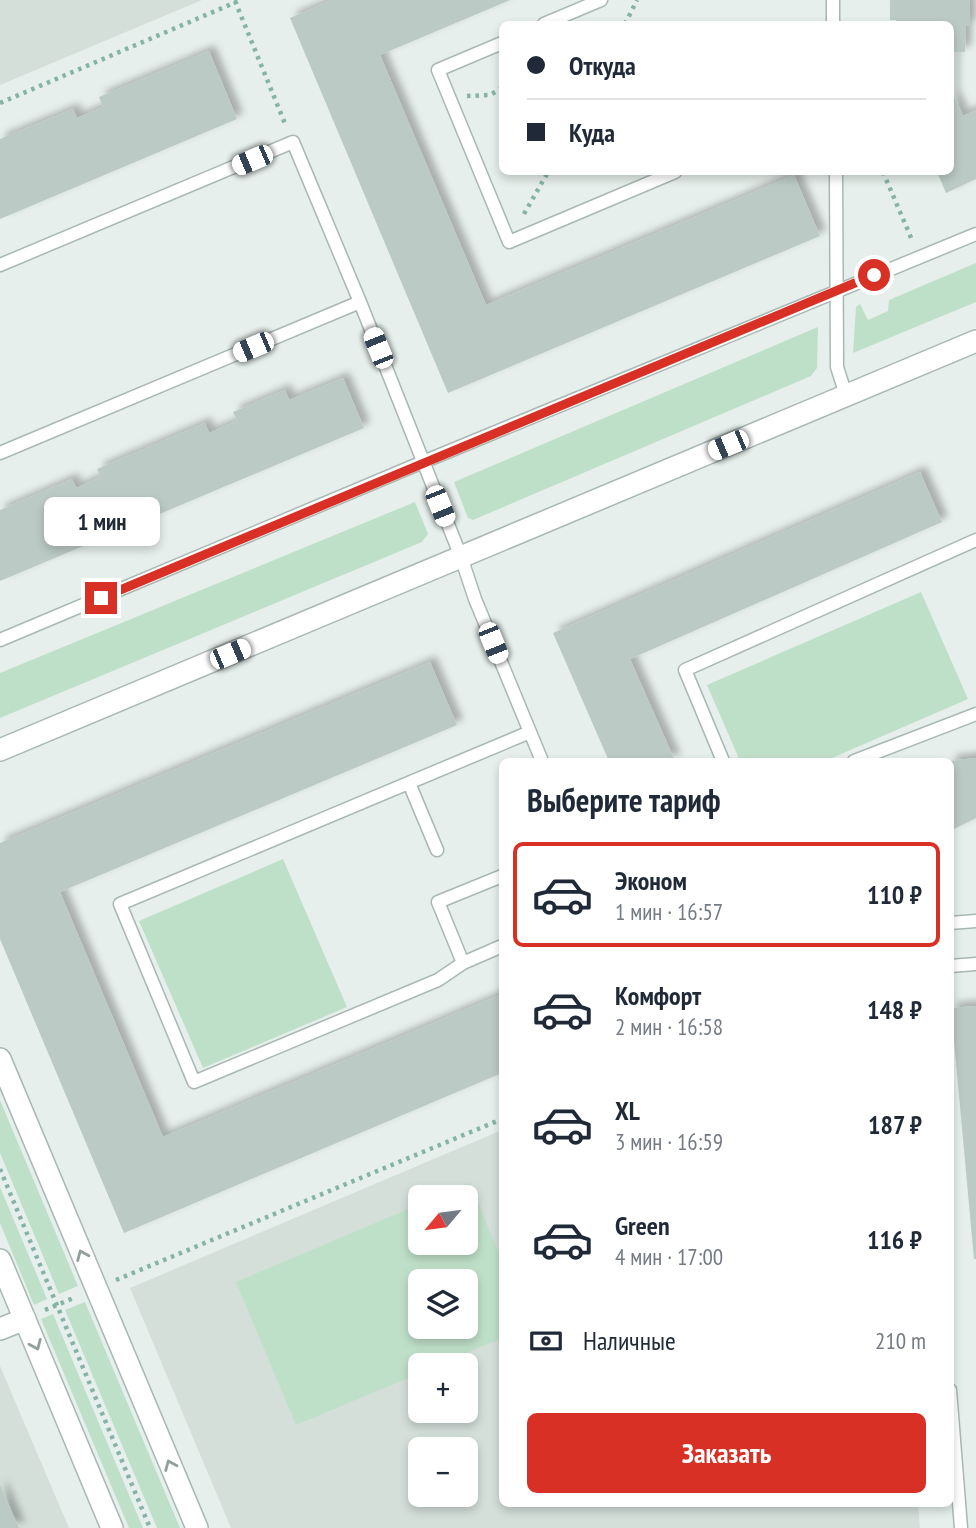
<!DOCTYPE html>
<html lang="ru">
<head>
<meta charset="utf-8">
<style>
	:root { --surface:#fff; --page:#f2f2f3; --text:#1f2937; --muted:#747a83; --line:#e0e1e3; --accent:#d93025 }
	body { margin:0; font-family:"PT Sans Narrow",sans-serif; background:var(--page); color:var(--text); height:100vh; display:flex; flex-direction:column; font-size:26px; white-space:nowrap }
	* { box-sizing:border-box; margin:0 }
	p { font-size:23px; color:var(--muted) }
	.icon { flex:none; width:38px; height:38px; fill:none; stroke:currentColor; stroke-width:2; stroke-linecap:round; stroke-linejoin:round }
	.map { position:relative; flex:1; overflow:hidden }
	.sheet { position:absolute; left:499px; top:758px; width:455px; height:749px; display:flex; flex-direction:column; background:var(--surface); border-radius:10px; box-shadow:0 4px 10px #0003 }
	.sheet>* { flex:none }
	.guide { position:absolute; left:499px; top:21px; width:455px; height:154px; border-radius:10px; box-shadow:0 4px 10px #0003; display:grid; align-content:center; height:154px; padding:0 28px; background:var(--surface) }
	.needle { width:46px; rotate:241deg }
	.buttons { position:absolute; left:408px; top:1185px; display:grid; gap:14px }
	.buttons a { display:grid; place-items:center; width:70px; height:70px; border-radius:10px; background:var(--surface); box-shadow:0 4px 10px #0003; font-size:35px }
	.end { position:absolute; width:32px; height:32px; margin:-16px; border:9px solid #d93025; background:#fff; box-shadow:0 0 0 4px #fff }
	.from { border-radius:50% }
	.bubble { position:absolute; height:49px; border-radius:10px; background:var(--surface); box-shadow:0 4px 10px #0003; font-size:23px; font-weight:700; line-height:49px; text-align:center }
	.car { position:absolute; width:21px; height:42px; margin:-21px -10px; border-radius:9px; box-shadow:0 0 5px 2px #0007; background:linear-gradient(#fff 24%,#345 0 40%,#fff 0 76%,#345 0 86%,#fff 0) }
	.guide b { display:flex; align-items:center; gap:24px; height:66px; font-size:26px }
	.guide b+b { border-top:2px solid var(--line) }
	.guide i { width:18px; height:18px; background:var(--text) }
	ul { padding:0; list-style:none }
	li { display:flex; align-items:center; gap:21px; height:105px; margin:0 14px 10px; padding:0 14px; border:4px solid transparent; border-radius:10px }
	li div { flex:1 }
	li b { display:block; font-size:26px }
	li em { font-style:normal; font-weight:700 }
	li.selected { border-color:var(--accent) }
	li>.icon { width:63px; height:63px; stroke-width:1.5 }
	h2 { padding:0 28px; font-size:32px; line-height:84px }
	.pay { display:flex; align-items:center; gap:18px; height:77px; padding:0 28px; font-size:26px }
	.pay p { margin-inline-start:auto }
	.action { display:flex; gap:14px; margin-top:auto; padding:14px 28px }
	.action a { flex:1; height:80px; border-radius:10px; background:var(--accent); color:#fff; font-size:28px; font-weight:700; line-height:80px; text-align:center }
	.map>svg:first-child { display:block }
</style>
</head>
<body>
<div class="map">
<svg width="976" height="1528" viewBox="0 0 976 1528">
	<defs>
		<filter id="shadow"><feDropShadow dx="6" dy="-6" stdDeviation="3.5" flood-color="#0004"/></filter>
	</defs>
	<rect width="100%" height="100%" fill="#e6efeb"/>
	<path fill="#d4dfda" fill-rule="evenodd" d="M0 0H202L0 85Z
		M502 1130V1503H918L920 1528H231L130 1288ZM420 1197H466V1242H420ZM420 1281H466V1326H420ZM420 1365H466V1410H420ZM420 1449H466V1494H420Z
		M0 1366 69 1528H0Z"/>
	<path fill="#bfe0c8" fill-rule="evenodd" d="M976 263V302L853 353 856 307 860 304 868 320 888 311 889 300Z
		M818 327 817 368 811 376 473 520 468 518 454 482Z
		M415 502 428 534 422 542 0 718V673Z
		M921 592 968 699 825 761H740L707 685Z
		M283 859 347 1007 203 1068 139 921Z
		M0 1100 78 1286 59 1294 0 1153Z
		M470 1183 502 1261V1338L439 1365H420V1373L296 1425 236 1282 420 1204V1242H466V1197H437ZM466 1281V1326H420V1281Z
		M0 1187 47 1299 34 1305 0 1223Z
		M85 1302 180 1528H157L65 1310Z
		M53 1314 143 1528H129L41 1319Z"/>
	<path fill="#bbcac4" filter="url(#shadow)" d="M332 0H510L380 55 486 305 794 175 820 236 448 393 290 18Z
		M890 0H970V26H966L965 52H954L953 94 963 116 976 110V179L946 193 937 172H950V24H896V20H890Z
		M209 51 237 119 0 219V139L73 109 77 118 103 107 99 97Z
		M343 378 364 428 0 581V510L72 479 76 488 101 477 97 469 205 423 209 433 237 421 233 412 285 390 289 400Z
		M920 472 942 522 630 659 675 761H609L553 633Z
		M430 662 457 725 60 892 163 1137 502 994V1073L124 1233 0 939V843Z
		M976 758V818L950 831V761Z
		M976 1006V1259H974L951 1008Z
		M0 1485 19 1528H0Z"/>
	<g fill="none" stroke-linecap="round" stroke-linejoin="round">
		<defs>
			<path id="lane" d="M833 0V24
				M544 24 601 0
				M502 43 438 70 509 242 675 172
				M836 172 837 367 846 395
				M0 265 293 142 360 302 461 557 475 599 542 761
				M0 453 360 302
				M0 640 423 462 976 234
				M723 761 685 670 976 540
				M854 761 976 714
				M409 783 437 850
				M950 923 976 921
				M502 946 463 963 438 980 194 1082 120 904 530 732
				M463 963 438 902 502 876
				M950 966 976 964
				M950 1390 961 1528"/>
			<path id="street" d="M0 750 976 341
				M0 1059 197 1528
				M0 1260 112 1528
				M0 1329 25 1319"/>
		</defs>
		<use href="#lane" stroke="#a8b8b2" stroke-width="15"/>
		<use href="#street" stroke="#a8b8b2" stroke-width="24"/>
		<path stroke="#86b3a5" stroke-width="4.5" stroke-dasharray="3.5 5" stroke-linecap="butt" d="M235 1 286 126
			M625 24 637 0
			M467 96 490 95 502 88
			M0 103 241 0
			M883 172 912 240
			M524 214 548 172
			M0 1169 150 1528
			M116 1280 502 1119
			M45 1310 76 1297"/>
		<use href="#lane" stroke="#fff" stroke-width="12"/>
		<use href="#street" stroke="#fff" stroke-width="21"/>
	</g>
	<defs><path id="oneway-chevron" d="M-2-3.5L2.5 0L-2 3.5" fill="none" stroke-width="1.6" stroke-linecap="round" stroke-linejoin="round" transform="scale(1.75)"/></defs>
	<g stroke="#92a09c">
		<use href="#oneway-chevron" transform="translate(82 1255) rotate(-113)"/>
		<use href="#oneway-chevron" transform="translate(36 1345) rotate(67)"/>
		<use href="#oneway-chevron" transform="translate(170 1465) rotate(-113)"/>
	</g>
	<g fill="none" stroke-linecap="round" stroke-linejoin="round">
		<path stroke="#d93025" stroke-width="9" d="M101 598 874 275"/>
	</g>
</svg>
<div class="buttons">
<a><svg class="needle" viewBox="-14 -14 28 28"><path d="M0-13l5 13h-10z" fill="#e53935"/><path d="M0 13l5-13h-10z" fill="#747a83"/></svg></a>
<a><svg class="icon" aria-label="layers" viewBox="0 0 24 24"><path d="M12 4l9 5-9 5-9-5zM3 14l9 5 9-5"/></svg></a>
<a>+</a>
<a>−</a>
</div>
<i class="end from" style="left:874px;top:275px"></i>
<i class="end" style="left:101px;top:598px"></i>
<div class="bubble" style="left:44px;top:497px;width:116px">1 мин</div>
<i class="car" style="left:252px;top:160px;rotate:247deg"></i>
<i class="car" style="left:253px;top:347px;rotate:247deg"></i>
<i class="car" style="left:378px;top:348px;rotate:338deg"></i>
<i class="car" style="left:728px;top:445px;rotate:247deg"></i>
<i class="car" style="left:440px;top:506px;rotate:158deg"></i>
<i class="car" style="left:493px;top:643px;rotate:158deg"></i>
<i class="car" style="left:230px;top:654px;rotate:67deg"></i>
<div class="guide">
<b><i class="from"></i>Откуда</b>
<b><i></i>Куда</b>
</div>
<section class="sheet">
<h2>Выберите тариф</h2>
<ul>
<li class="selected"><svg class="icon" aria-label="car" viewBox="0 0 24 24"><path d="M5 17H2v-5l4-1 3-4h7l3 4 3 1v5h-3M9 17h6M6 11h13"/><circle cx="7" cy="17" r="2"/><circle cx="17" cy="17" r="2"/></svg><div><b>Эконом</b><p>1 мин · 16:57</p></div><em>110 ₽</em></li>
<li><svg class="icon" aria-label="car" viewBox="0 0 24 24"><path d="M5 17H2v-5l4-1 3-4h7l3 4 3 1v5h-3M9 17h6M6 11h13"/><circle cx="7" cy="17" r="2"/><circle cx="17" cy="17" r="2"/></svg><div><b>Комфорт</b><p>2 мин · 16:58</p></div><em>148 ₽</em></li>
<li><svg class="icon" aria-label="car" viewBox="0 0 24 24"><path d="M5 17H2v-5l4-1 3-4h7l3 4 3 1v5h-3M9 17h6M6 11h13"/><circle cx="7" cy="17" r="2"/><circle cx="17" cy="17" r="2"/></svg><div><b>XL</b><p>3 мин · 16:59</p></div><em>187 ₽</em></li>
<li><svg class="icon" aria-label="car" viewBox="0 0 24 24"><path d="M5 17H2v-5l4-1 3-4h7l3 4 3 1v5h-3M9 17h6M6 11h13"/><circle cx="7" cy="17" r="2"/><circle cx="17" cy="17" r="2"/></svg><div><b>Green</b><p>4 мин · 17:00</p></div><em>116 ₽</em></li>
</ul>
<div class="pay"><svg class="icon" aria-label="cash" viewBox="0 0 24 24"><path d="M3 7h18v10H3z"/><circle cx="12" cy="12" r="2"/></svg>Наличные<p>210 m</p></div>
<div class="action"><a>Заказать</a></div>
</section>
</div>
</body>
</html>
